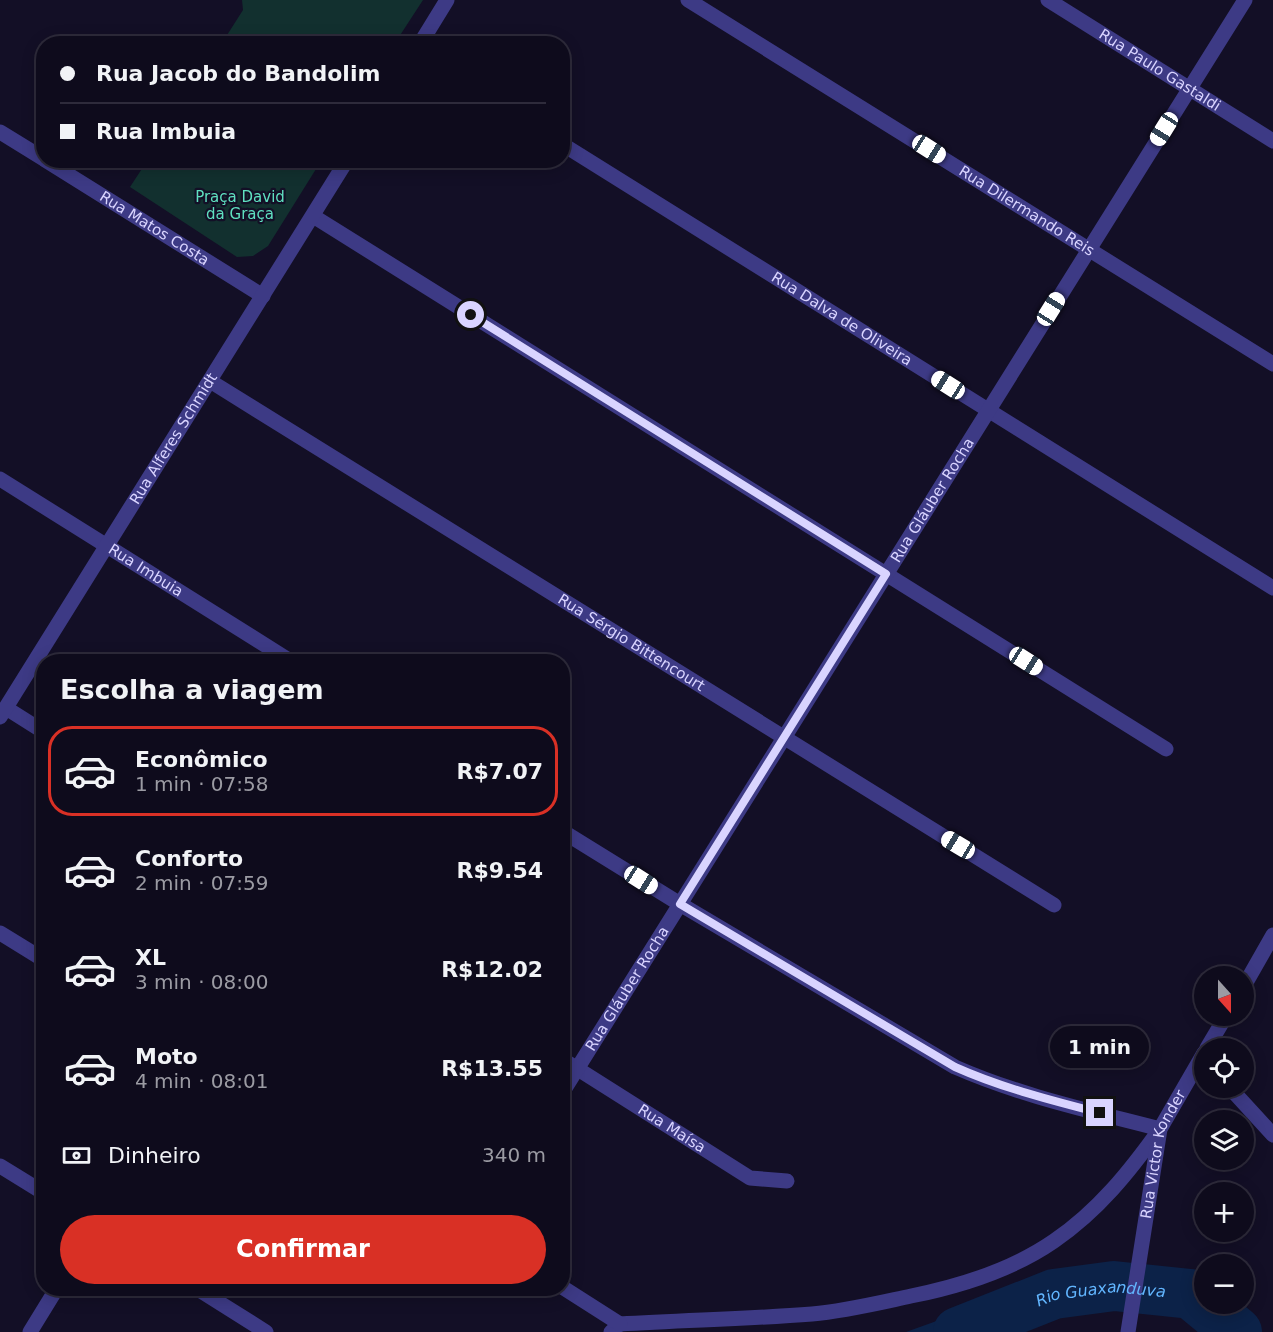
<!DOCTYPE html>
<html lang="pt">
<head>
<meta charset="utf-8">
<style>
	:root { --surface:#0e0b1c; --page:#171425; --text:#f1f3f6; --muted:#9b9ba3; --line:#2e2b3b; --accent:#d93025 }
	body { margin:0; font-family:"DejaVu Sans",sans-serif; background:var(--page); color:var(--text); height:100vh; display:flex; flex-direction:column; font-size:22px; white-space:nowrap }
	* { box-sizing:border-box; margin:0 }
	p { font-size:20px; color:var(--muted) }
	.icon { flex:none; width:33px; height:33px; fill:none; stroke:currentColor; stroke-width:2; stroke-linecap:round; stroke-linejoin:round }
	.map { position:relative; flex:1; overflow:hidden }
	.details { position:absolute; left:36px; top:654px; width:534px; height:642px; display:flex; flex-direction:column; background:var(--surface); border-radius:24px; box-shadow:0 3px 15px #0003,0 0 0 2px var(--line) }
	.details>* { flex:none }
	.banner { position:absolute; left:36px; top:36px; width:534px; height:132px; border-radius:24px; box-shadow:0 3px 15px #0003,0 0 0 2px var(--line); display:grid; align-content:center; height:132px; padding:0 24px; background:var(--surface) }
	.needle { width:39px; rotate:159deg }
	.buttons { position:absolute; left:1194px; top:966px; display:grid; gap:12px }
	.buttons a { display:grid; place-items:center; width:60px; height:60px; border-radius:50%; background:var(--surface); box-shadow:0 3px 15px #0003,0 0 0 2px var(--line); font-size:30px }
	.end { position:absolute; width:27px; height:27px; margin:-14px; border:8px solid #d9d4ff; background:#111; box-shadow:0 0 0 3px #111 }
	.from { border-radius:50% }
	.bubble { position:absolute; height:42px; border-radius:21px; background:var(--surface); box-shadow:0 3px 15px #0003,0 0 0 2px var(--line); font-size:20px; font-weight:800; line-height:42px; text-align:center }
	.car { position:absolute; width:18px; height:36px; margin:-18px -9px; border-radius:8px; box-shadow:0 0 4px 2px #0007; background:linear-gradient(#fff 24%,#345 0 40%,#fff 0 76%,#345 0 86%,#fff 0) }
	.banner b { display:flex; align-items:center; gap:21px; height:57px; font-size:22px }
	.banner b+b { border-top:2px solid var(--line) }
	.banner i { width:15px; height:15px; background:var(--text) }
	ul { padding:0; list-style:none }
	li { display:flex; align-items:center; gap:18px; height:90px; margin:0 12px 9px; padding:0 12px; border:3px solid transparent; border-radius:24px }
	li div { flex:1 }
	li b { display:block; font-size:22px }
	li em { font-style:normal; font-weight:800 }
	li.active { border-color:var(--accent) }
	li>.icon { width:54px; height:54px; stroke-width:1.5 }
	h2 { padding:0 24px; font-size:27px; line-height:72px }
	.pay { display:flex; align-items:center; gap:15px; height:66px; padding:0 24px; font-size:22px }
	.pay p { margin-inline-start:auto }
	.cta { display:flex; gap:12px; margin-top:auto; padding:12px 24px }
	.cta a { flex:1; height:69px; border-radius:36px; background:var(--accent); color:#fff; font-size:24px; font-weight:800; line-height:69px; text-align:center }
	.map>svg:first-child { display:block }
</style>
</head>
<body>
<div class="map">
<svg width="1273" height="1332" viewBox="0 0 1273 1332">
	<rect width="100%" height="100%" fill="#130f26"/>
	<path fill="#12302f" d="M242 0H423L395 43H222L243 10Z
		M147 161V160L321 161 268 246 253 256 237 257 130 187Z"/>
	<path fill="#0c2248" d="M1110 1267 1114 1286 1026 1299 992 1311 957 1332H906L956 1314 1023 1283Z"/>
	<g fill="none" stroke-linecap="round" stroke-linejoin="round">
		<path stroke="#0c2248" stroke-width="50" id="s1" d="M958 1332 1054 1294 1114 1286 1191 1294 1237 1332"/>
		<g stroke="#3d3a85" stroke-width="15">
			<path id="s2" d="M688 0 1273 364"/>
			<path id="s3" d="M1048 0 1273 141"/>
			<path d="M420 44 447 0"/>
			<path d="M0 132 44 159"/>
			<path id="s4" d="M562 144 1273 588"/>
			<path id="s5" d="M45 160 263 296"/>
			<path d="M313 216 1166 749"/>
			<path id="s6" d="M210 381 1054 905"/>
			<path id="s7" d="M0 479 292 662"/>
			<path d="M6 708 44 732"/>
			<path id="s8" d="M0 717 347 160"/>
			<path d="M562 831 680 904 955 1067C1021 1096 1091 1111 1160 1129 1130 1171 1098 1211 1054 1241 1012 1270 961 1286 911 1296 878 1303 845 1311 812 1314 748 1319 684 1320 620 1324L611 1332"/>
			<path d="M0 933 44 960"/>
			<path d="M1244 986 1273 935"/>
			<path d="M1207 1048 1226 1016"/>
			<path id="s9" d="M562 1059 750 1178 787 1181"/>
			<path d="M1230 1088 1273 1135"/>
			<path id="s10" d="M562 1093 1245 0"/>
			<path d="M0 1166 44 1193"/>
			<path d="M562 1287 620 1324"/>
			<path d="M196 1288 266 1332"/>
			<path d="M30 1332 57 1288"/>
			<path id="s11" d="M1128 1332 1160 1129 1204 1053"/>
		</g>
	</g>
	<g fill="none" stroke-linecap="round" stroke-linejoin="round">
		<path stroke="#d9d4ff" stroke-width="8" d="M471 315 886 574 680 904 955 1067C1002 1088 1050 1100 1100 1113"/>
	</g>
	<g text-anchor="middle" stroke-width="4.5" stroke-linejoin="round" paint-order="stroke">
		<g font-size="15" fill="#d9d4ff" stroke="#130f26">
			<text dy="5" stroke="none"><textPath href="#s3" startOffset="132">Rua Paulo Gastaldi</textPath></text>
			<text dy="5" stroke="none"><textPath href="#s2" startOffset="399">Rua Dilermando Reis</textPath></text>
			<text dy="5" stroke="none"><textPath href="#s5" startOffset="129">Rua Matos Costa</textPath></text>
			<text dy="5" stroke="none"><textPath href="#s4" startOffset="330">Rua Dalva de Oliveira</textPath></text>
			<text dy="5" stroke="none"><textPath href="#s8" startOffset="328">Rua Alferes Schmidt</textPath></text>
			<text dy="5" stroke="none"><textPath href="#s10" startOffset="699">Rua Gláuber Rocha</textPath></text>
			<text dy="5" stroke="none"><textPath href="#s7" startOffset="172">Rua Imbuia</textPath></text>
			<text dy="5" stroke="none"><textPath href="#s6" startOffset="496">Rua Sérgio Bittencourt</textPath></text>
			<text dy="5" stroke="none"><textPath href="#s10" startOffset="123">Rua Gláuber Rocha</textPath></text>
			<text dy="5" stroke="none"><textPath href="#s9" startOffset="130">Rua Maísa</textPath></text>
			<text dy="5" stroke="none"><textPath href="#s11" startOffset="182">Rua Victor Konder</textPath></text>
		</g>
		<g font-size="15" fill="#5fe0c0" stroke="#130f26">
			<text x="240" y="202">Praça David<tspan x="240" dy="17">da Graça</tspan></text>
		</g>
		<g font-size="16" font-style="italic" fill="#62b6ff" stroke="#130f26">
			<text dy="6" stroke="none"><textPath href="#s1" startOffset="150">Rio Guaxanduva</textPath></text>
		</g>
	</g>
</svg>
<div class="buttons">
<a><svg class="needle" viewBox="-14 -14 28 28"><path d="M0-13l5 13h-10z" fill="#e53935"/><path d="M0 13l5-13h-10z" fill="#9b9ba3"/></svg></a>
<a><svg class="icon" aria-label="locate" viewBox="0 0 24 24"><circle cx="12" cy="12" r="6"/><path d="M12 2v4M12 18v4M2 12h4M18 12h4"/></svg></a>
<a><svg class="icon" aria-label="layers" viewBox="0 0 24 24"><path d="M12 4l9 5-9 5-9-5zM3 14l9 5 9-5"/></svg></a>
<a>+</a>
<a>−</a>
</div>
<i class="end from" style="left:471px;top:315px"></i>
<i class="end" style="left:1100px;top:1113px"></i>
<div class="bubble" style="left:1050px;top:1026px;width:99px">1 min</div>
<i class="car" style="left:1164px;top:129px;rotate:212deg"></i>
<i class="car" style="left:929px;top:149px;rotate:122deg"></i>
<i class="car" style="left:1051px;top:309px;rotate:32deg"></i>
<i class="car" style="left:948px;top:385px;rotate:302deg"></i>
<i class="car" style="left:1026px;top:661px;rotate:122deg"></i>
<i class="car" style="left:958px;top:845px;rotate:301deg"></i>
<i class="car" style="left:641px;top:880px;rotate:122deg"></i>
<div class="banner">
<b><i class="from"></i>Rua Jacob do Bandolim</b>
<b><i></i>Rua Imbuia</b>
</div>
<section class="details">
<h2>Escolha a viagem</h2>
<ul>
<li class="active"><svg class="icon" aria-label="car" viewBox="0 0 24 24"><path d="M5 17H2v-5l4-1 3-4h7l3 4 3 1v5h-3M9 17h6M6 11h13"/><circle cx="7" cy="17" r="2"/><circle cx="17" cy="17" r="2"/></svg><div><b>Econômico</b><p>1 min · 07:58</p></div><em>R$7.07</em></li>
<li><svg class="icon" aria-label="car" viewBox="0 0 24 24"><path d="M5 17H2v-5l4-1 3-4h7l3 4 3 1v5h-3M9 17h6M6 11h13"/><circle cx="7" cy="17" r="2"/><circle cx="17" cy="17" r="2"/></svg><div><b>Conforto</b><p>2 min · 07:59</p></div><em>R$9.54</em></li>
<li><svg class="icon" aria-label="car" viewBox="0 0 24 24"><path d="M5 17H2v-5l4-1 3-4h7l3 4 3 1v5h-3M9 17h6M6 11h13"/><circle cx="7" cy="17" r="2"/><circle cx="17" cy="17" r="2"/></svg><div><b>XL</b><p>3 min · 08:00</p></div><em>R$12.02</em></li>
<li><svg class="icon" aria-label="car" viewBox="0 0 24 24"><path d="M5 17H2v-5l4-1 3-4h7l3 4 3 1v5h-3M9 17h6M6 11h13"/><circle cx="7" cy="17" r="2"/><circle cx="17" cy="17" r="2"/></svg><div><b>Moto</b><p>4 min · 08:01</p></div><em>R$13.55</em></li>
</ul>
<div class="pay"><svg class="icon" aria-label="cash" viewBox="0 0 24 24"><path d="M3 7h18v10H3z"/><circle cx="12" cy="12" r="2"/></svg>Dinheiro<p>340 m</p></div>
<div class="cta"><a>Confirmar</a></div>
</section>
</div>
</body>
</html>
